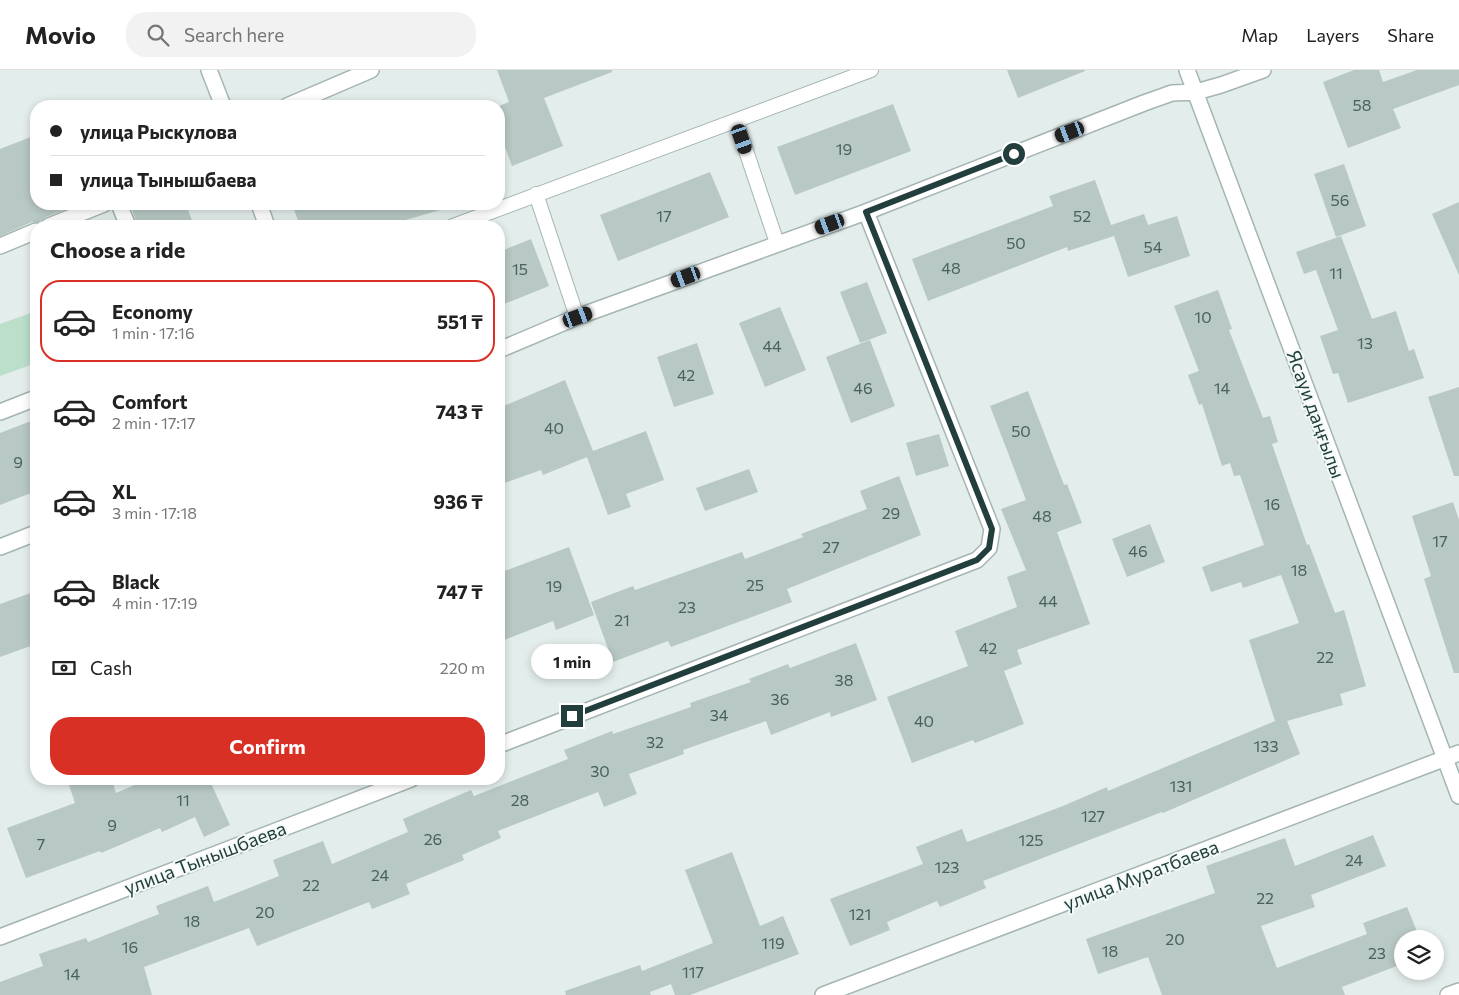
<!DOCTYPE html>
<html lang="en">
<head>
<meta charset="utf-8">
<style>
	:root { --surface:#fff; --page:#f2f2f2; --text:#222; --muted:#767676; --line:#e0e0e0; --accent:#d93025 }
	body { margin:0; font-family:Commissioner,sans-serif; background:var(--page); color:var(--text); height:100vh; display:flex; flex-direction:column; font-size:19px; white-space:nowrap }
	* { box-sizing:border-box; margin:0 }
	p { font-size:16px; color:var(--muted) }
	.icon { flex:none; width:28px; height:28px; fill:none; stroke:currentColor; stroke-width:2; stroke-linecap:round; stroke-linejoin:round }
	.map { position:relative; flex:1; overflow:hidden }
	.panel { position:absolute; left:30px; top:150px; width:475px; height:565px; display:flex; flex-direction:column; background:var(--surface); border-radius:20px; box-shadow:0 2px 8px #0003 }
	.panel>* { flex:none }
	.top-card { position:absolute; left:30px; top:30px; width:475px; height:110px; border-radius:20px; box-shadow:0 2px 8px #0003; display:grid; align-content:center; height:110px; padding:0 20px; background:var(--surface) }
	.buttons { position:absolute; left:1394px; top:860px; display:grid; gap:10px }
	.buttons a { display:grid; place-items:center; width:50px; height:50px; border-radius:50%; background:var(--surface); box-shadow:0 2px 8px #0003; font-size:25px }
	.end { position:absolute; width:22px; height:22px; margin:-11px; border:6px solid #223f3d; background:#fff; box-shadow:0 0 0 2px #fff }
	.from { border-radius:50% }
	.bubble { position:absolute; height:35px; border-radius:18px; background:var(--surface); box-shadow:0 2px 8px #0003; font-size:16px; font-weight:700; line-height:35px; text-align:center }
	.car { position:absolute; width:15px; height:30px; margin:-15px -8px; border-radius:6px; box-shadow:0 0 4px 1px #0007; background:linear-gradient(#222 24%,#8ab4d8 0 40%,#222 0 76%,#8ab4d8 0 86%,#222 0) }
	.top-card b { display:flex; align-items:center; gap:18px; height:48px; font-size:19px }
	.top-card b+b { border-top:1px solid var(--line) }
	.top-card i { width:12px; height:12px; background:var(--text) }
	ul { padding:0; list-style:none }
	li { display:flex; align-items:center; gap:15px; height:82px; margin:0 10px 8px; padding:0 10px; border:2px solid transparent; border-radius:20px }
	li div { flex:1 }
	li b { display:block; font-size:19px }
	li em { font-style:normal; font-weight:700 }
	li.on { border-color:var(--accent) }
	li>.icon { width:45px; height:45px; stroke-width:1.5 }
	h2 { padding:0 20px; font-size:22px; line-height:60px }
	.pay { display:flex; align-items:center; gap:12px; height:55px; padding:0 20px; font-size:19px }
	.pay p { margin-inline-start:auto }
	.cta { display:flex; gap:10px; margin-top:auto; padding:10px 20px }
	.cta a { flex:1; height:58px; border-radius:20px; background:var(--accent); color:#fff; font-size:20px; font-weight:700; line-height:58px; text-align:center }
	header { display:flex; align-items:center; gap:30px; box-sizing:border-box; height:70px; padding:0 25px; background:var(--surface); border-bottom:1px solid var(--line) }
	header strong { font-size:24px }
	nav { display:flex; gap:28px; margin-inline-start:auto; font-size:18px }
	.search { width:350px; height:45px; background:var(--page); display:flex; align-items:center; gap:12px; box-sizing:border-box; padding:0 18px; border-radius:20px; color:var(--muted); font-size:19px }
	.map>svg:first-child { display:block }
</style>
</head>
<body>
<header>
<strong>Movio</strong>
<div class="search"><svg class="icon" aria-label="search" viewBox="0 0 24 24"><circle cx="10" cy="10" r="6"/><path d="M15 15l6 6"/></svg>Search here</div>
<nav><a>Map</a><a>Layers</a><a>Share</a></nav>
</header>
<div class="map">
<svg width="1459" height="925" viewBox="0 0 1459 925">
	<rect width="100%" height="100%" fill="#e3edeb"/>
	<path fill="#bbdfcb" d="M36 241V293L0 306V254Z"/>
	<path fill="#b8c8c4" d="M497 0H612V2L544 28 563 76 512 96 499 61V36L509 32Z
		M1007 0H1085V1L1018 28Z
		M1354 0H1379L1383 12 1417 0H1459V15L1393 39 1401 58 1348 78 1323 12Z
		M893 34 911 81 795 125 777 77Z
		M36 65V134H79L46 147 40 152H32L0 166V79Z
		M1344 94 1366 156 1336 167 1314 104Z
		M710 102 729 147 618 191 600 145Z
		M1095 110 1111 155 1144 144 1148 155 1177 146 1190 186 1128 207 1114 166 1068 181 1067 177 928 231 912 189 1053 136 1049 126Z
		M1459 132V205L1432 144Z
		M130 134H186L194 156H138Z
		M292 134H439L440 140 385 156H300Z
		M1341 166 1372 249 1396 241 1409 281 1414 279 1424 308 1348 333 1338 303 1333 304 1320 266 1338 260 1316 200 1304 204 1296 182Z
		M531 169 549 216 499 236V182Z
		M867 212 887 263 860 273 840 222Z
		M1218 220 1232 259 1229 260 1263 348 1270 346 1278 372 1272 374 1307 475 1309 474 1335 543 1344 540 1366 616 1340 624 1343 635 1287 651 1300 684 1163 743 1162 742 983 811 986 818 940 837 937 831 887 852 890 860 850 876 830 829 923 794 916 777 962 759 967 772 1063 736 1107 717 1108 721 1275 651 1249 570 1299 553 1281 505 1243 518 1241 512 1211 522 1202 497 1264 475 1240 405 1234 406 1230 393 1222 396 1202 334 1199 335 1188 305 1199 301 1174 236Z
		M780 237 806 300 765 317 739 253Z
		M870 270 895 336 851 353 826 287Z
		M697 273 714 324 674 337 657 287Z
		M565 310 593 381 646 361 664 410 626 424 631 437 608 445 587 387 543 405 541 400 499 415V338Z
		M1459 317V406H1454L1428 327Z
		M1028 321 1064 415 1067 414 1082 453 1057 462 1090 554 1017 580 1022 594 1004 601 1024 654 975 673 973 670 912 693 887 627 968 596 955 561 1017 537 1007 507 1026 500 1001 439 1026 430 990 336Z
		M36 349V421L0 435V363Z
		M939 364 949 396 916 406 906 373Z
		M749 399 758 422 705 441 696 418Z
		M899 406 921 465 787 519 792 532 671 577 668 571 613 592 591 532 633 516 635 520 742 482 745 489 803 467 801 464 867 439 860 421Z
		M1453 432 1459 450V603H1454L1424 509 1431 506 1412 446Z
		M1150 454 1165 492 1127 507 1112 469Z
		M569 477 594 545 556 560 553 551 499 572V503Z
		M36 521V574L0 587V534Z
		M856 573 877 630 831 647 830 642 771 665 766 651 683 680 684 684 629 704 637 724 604 737 598 722 498 761 501 768 462 785 464 790 406 814 410 824 372 839 369 832 257 876 249 858 144 897 152 925H0V912L43 896 39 884 86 868 88 872 159 844 156 836 208 816 214 832 279 806 273 790 323 771 332 794 408 762 403 749 471 720 474 726 568 689 564 680 612 661 613 664 691 637 690 633 751 612 749 609 788 594 790 598Z
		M67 709H112L116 723 149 709H209L230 755 204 767 195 747 162 762 160 758 101 783 100 781 26 808 7 758 75 733Z
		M1373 765 1386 796 1311 825 1315 837 1261 856 1277 898 1367 864 1363 853 1407 837 1420 869H1402V894L1342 917 1345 925H1162L1148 887 1098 904 1086 869 1215 823 1206 796 1285 768 1295 796Z
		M732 782 760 856 783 846 799 884 690 925H675L671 914 650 922 651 925H566L565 921 640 895 642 901 713 873 685 800Z"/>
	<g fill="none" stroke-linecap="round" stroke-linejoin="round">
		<defs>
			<path id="service" d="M736 51 777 173
				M536 124 577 247
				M453 156 871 0"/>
			<path id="minor" d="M209 0 223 36
				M1187 0 1459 726
				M287 36 371 0
				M119 134 128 156
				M259 134 267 156
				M49 156 104 134
				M0 176 36 161
				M499 280 577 247 866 142 1144 33 1172 23 1196 22 1221 15 1263 0
				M0 342 36 328
				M0 477 36 463
				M499 675 977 490 989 478 992 459 866 142
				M0 867 411 709
				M823 925 1459 683
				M1448 925 1459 921"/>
		</defs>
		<use href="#service" stroke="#a5b5b3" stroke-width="16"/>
		<use href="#minor" stroke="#a5b5b3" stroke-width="18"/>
		<use href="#service" stroke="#fff" stroke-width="14"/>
		<use href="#minor" stroke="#fff" stroke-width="15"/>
	</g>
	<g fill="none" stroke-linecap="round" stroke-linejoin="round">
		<path stroke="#223f3d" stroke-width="6" d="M572 646 977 490 989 478 992 459 866 142 1014 84"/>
	</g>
	<g text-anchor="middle" stroke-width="4" stroke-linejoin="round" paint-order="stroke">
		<g font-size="16" fill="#48615f">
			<text x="1362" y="41">58</text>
			<text x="844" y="85">19</text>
			<text x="1340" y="136">56</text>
			<text x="664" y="152">17</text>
			<text x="1082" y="152">52</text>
			<text x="1016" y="179">50</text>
			<text x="1153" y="183">54</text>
			<text x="951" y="204">48</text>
			<text x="520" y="205">15</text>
			<text x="1336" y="209">11</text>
			<text x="1203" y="253">10</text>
			<text x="1365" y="279">13</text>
			<text x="772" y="282">44</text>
			<text x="686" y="311">42</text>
			<text x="863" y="324">46</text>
			<text x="1222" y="324">14</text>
			<text x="554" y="364">40</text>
			<text x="1021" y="367">50</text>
			<text x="18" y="398">9</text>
			<text x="1272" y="440">16</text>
			<text x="891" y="449">29</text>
			<text x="1042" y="452">48</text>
			<text x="1440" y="477">17</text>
			<text x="831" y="483">27</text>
			<text x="1138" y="487">46</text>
			<text x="1299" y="506">18</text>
			<text x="755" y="521">25</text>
			<text x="554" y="522">19</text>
			<text x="1048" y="537">44</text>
			<text x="687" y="543">23</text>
			<text x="622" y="556">21</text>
			<text x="988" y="584">42</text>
			<text x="1325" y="593">22</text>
			<text x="844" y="616">38</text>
			<text x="780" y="635">36</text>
			<text x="719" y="651">34</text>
			<text x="924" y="657">40</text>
			<text x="655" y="678">32</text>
			<text x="1266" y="682">133</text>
			<text x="600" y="707">30</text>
			<text x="1181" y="722">131</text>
			<text x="183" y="736">11</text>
			<text x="520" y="736">28</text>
			<text x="1093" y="752">127</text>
			<text x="112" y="761">9</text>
			<text x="433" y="775">26</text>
			<text x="1031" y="776">125</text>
			<text x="41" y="780">7</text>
			<text x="1354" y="796">24</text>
			<text x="947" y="803">123</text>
			<text x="380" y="811">24</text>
			<text x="311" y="821">22</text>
			<text x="1265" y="834">22</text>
			<text x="265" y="848">20</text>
			<text x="860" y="850">121</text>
			<text x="192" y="857">18</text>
			<text x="1175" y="875">20</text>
			<text x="773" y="879">119</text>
			<text x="130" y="883">16</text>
			<text x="1110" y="887">18</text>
			<text x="1377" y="889">23</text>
			<text x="693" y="908">117</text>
			<text x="72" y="910">14</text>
		</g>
		<g font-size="19" fill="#223f3d" stroke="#f4faf8">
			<text transform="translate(1316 344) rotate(70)" y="7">Ясауи даңғылы</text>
			<text transform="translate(205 788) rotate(-21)" y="7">улица Тынышбаева</text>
			<text transform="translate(1141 805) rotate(-21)" y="7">улица Муратбаева</text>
		</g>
	</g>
</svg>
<div class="buttons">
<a><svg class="icon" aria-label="layers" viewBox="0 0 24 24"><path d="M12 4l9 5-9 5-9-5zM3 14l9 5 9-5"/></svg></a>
</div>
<i class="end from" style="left:1014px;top:84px"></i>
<i class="end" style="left:572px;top:646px"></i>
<div class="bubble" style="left:531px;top:574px;width:82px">1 min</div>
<i class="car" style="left:1070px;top:62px;rotate:249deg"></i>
<i class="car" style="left:742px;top:69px;rotate:161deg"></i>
<i class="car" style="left:830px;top:154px;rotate:250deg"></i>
<i class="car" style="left:686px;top:207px;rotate:250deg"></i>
<i class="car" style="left:578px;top:247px;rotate:70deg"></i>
<div class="top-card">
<b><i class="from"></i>улица Рыскулова</b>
<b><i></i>улица Тынышбаева</b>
</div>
<section class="panel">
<h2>Choose a ride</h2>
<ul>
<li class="on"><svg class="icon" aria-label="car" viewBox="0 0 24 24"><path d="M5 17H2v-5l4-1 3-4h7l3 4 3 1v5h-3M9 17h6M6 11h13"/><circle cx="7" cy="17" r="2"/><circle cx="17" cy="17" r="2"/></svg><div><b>Economy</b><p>1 min · 17:16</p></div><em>551 ₸</em></li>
<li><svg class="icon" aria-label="car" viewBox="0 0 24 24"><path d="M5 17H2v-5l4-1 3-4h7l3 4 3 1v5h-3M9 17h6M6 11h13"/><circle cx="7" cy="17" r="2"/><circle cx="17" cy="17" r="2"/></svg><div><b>Comfort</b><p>2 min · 17:17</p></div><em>743 ₸</em></li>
<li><svg class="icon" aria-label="car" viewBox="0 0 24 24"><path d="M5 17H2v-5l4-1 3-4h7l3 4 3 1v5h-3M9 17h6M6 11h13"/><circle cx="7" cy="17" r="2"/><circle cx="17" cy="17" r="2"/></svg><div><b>XL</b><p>3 min · 17:18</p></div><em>936 ₸</em></li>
<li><svg class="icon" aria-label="car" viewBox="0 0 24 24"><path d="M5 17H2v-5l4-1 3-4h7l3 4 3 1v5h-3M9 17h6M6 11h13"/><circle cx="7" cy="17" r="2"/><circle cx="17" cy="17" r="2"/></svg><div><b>Black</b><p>4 min · 17:19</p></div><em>747 ₸</em></li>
</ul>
<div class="pay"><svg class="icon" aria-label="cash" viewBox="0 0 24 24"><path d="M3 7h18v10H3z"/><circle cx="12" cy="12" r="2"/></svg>Cash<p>220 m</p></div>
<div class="cta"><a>Confirm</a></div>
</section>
</div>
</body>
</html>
